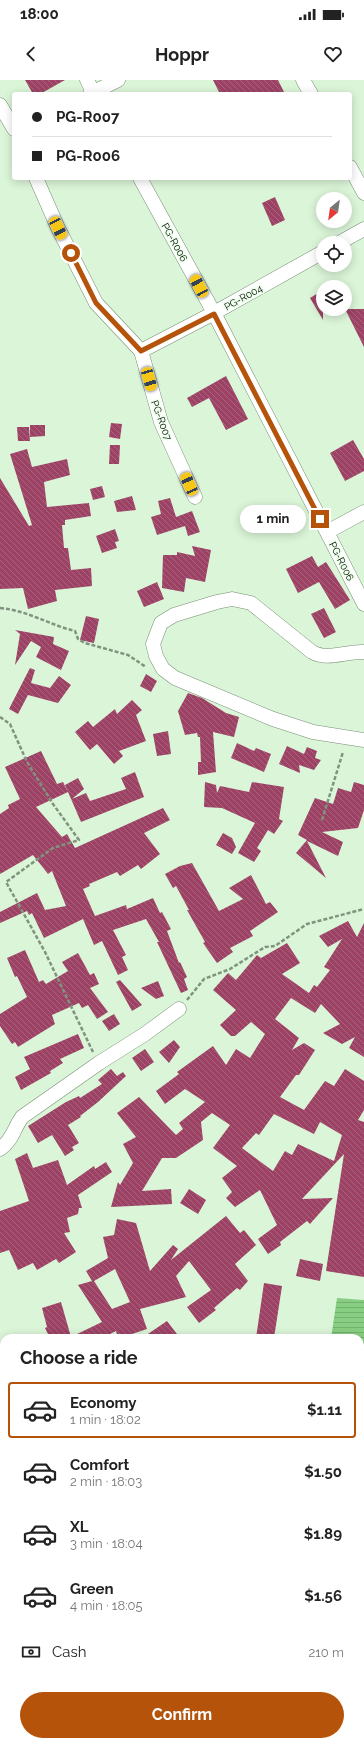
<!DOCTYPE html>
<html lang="en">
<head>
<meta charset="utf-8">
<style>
	:root { --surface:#fff; --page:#f6f6f6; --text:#222; --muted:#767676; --line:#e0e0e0; --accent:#b45309 }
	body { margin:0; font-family:Raleway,sans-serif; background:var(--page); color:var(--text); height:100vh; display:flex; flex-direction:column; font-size:15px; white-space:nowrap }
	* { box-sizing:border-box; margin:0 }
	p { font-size:13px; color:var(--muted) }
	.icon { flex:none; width:22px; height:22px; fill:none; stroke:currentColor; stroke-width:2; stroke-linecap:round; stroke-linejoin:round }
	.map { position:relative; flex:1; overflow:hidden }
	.side { position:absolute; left:0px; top:1254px; width:364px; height:412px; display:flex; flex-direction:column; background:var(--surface); border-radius:12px 12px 0 0; box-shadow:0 2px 10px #0003 }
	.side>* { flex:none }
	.guide { position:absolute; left:12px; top:12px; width:340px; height:88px; border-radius:4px; box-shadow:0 2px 10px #0003; display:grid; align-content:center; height:88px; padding:0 20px; background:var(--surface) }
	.needle { width:26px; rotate:209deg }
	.controls { position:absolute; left:316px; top:112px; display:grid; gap:8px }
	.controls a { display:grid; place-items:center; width:36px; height:36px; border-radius:50%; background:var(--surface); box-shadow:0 2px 10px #0003; font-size:20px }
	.end { position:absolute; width:18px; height:18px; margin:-9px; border:5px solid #b45309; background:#fff; box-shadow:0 0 0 2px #fff }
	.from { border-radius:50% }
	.bubble { position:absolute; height:28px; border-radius:14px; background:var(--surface); box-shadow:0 2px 10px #0003; font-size:13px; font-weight:700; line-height:28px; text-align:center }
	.car { position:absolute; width:12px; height:24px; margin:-12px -6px; border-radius:5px; box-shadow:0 0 3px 1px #0007; background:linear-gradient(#f5c518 24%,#345 0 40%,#f5c518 0 76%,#345 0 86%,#f5c518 0) }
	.guide b { display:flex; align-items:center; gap:14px; height:38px; font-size:15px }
	.guide b+b { border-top:1px solid var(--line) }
	.guide i { width:10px; height:10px; background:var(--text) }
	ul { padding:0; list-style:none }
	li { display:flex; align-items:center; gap:12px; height:56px; margin:0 8px 6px; padding:0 12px; border:2px solid transparent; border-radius:4px }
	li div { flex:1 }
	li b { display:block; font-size:15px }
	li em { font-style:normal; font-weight:700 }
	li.current { border-color:var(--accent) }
	li>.icon { width:36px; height:36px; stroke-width:1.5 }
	h2 { padding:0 20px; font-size:18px; line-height:48px }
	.pay { display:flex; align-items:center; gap:10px; height:44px; padding:0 20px; font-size:15px }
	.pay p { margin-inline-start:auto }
	.primary-button { display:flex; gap:8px; margin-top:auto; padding:8px 20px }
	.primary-button a { flex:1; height:46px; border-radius:24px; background:var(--accent); color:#fff; font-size:16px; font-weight:700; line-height:46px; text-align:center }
	.status { display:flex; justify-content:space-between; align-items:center; height:28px; padding:0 20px; background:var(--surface); direction:ltr }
	.status svg { height:11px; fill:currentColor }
	header { display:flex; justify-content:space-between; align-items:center; height:52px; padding:0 20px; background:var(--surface); font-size:18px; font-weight:700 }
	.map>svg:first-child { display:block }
</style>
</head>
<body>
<div class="status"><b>18:00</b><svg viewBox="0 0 49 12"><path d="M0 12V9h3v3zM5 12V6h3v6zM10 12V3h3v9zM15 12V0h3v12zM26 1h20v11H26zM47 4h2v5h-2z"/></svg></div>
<header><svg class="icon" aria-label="back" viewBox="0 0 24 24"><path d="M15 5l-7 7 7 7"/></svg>Hoppr<svg class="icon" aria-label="heart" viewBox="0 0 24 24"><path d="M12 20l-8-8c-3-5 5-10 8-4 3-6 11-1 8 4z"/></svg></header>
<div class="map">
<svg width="364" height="1666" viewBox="0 0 364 1666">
	<defs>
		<pattern id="water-rules" width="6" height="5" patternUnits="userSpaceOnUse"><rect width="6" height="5" fill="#88ce82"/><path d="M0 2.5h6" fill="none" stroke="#74b06f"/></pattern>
		<pattern id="building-back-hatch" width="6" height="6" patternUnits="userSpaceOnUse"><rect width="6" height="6" fill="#9d4265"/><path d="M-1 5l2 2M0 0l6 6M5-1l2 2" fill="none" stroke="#a4657d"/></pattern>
	</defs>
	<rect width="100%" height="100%" fill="#dbf5d8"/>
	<path fill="url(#water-rules)" d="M337 1218 364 1220V1327H360V1258H331Z"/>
	<path fill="url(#building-back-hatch)" fill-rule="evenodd" d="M25 0H65L40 14H33Z
		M213 0H278L285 14H220Z
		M275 117 285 140 272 146 262 123Z
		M323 210V240L310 218Z
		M345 229H364V267Z
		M226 296 248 339 226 350 209 318 192 327 187 318Z
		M111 343 122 344 120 359 109 357Z
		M30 345H45V356L30 357Z
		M17 347H29L30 361H18Z
		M353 360 364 379V391L345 401 330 373Z
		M110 365H120L119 384H109Z
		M27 369 32 387 67 379 70 395 44 402 47 427 89 423 91 436 65 440V445H62L64 468H68L71 490 91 488 92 506 55 510 57 521 28 529 23 508 0 509V398L29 446 32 445 10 374Z
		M102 406 105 417 93 420 90 409Z
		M132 416 136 430 117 432 114 421Z
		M170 418 176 437 192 431 200 452 188 456 185 446 157 455 151 437 161 434 158 421Z
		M115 449 119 461 115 462 117 468 102 473 96 456Z
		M192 466 211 470 205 502 186 498 184 512 162 508 163 475H177V472L195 476Z
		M312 476 318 487 326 482 350 520 335 529 319 502 298 513 286 489Z
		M157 502 164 519 144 527 137 511Z
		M324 528 336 552 324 558 311 534Z
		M86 536 99 539 94 563 80 560Z
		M15 550 54 557 53 564 69 571 61 590 36 577 41 567 31 561 15 585 20 554Z
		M30 588 35 590 31 603 50 608 59 596 71 605 58 623 28 615 18 634 9 629Z
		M146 594 157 601 151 612 140 606Z
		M188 613 202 618 226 633 239 637 234 657 213 652 216 692 198 695V682H201L200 657H198L197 653 185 655 178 631Z
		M132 620 142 630 136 635 146 661 119 671 123 676 114 684 97 664 90 670 75 652 88 641 93 647 115 629 117 634Z
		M168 651 171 674 157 676 153 654Z
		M237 663 254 671 256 668 271 674 264 692 231 678Z
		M287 666 304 674 307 667 317 671 315 678 321 680 314 690 299 685 300 693 279 684Z
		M41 671 57 704 63 702 68 712 36 727 62 757 67 754 75 768 163 728 170 740 144 753 160 774 141 789 138 785 120 796 117 792 89 804 90 806 83 809 95 836 126 825 127 829 153 818 160 833 162 832 171 849 167 851 179 883 180 882 187 897 184 899 188 910 181 913 157 862H159L146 839 113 850 126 875 122 877 128 890 118 895 102 861 94 865 83 839 44 858 32 833 29 835 27 831 0 843V832L37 813 45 830 66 826 52 791 48 794 33 775 0 794V734L9 728 8 725 20 719 5 687Z
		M135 692 144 717 81 742 65 705 78 698 84 709 72 719 86 713 90 721 126 709 121 698Z
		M205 702 216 705 217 713 220 706 249 712 252 702 284 707 279 739 283 741 274 754 268 750 257 768 261 771 254 782 238 773 255 743 222 728 204 727Z
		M354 702 364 705V730L358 748 322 752 343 762 338 776 307 761 326 798 296 773 307 760 298 755 315 718 333 724 338 708 351 712Z
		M223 753 232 758 236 767 232 774 216 765Z
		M192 783 219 831 243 819 229 808 251 795 266 824 270 822 278 832 250 851 253 856 230 868 233 872 217 883 203 863 205 862 187 830H189L176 806 173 808 165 794 180 786Z
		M348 841 357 857 364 843V977L349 968 355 957 342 964 323 953 340 944 321 924 315 933 291 918 275 939 299 958 292 970 304 963 315 970 299 995H296L280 1017 304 1030 325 1001 334 1006 345 989 364 1001V1030L358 1040 364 1042V1197L326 1191 344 1074 302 1119 333 1118 310 1144 307 1141 280 1162 281 1165 268 1174 258 1159 277 1145 260 1110 235 1127 226 1118 232 1112 222 1098 237 1086 213 1068 230 1045 212 1033 201 1042 203 1060 176 1078H162L142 1111 171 1109 172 1124 111 1127 118 1102 120 1105 133 1083 123 1064 136 1057 117 1033 139 1017 176 1055 183 1049 179 1043 205 1022 185 1009 165 1024 156 1011 179 994 177 992 213 966 226 985 236 969 250 978 265 954 251 942 235 956H231L220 945 236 930 213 910 228 893 236 900 257 875 261 878 287 863 300 883 282 894 309 913 314 905 317 907 330 890 324 887 342 859 328 867 319 856ZM274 1034 314 1054 320 1042 342 1055 334 1081 298 1064 292 1075 285 1071 273 1091 242 1068 256 1053 259 1055Z
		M25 870 39 902 43 900 46 904 68 891 62 882 78 873 90 895 94 893 99 904 90 908 108 932 97 939 88 925 82 928 79 923 52 935 55 944 18 967 15 962 12 964 0 946V934L27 917 17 896 15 897 7 878Z
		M120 900 142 925 132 931 116 902Z
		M158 901 164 916 156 919 141 908Z
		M114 934 120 944 109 951 102 941Z
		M78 954 84 968 60 979 63 983 50 991 51 993 21 1010 15 997 30 989 24 977Z
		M174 960 180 967 169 983 159 972Z
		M145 969 154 982 141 991 132 978Z
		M111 989 117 996 123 992 126 996 98 1022 80 1036 81 1037 68 1045 79 1063 72 1067 74 1070 65 1076 52 1055 38 1063 28 1046 66 1022 79 1016 80 1018 102 1004 98 1000Z
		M27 1073 33 1088 58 1080 67 1105 94 1086 95 1089 106 1082 112 1092 78 1115 82 1128H79L78 1134 67 1138 70 1152 64 1153 76 1172 59 1183 56 1179 37 1190 33 1183 18 1190 9 1170 0 1173V1131L29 1121 15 1079Z
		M189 1109 206 1120 198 1134 180 1123Z
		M226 1136 240 1153 244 1150 256 1165 235 1184 248 1201 240 1210 237 1208 214 1228 216 1230 199 1243 187 1227 211 1210 189 1181 176 1196 186 1217 140 1229 147 1249 120 1258H118L116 1251 102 1258H50L45 1248 47 1247 42 1228 61 1222 71 1257 102 1242 78 1205 92 1201 86 1191 108 1178 103 1157 114 1155 117 1139 136 1143 150 1191 173 1165 178 1169 171 1180ZM115 1189 130 1222 112 1229 94 1201Z
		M300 1179 323 1184 320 1201 296 1196Z
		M264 1203 282 1206 274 1258H256Z
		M167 1241 180 1258H142Z"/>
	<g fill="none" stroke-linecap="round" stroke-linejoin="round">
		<defs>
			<path id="street" d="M87 0 94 14
				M303 0 311 14
				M90 14 118 0
				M0 25 14 49
				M350 87 364 113
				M36 98 58 148 96 223 141 271 161 342 195 417
				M140 98 214 233 364 524
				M339 163 364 149
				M141 271 214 233 323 172
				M327 452 364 432
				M364 572C346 571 328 581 312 572L251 523 232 519 217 522 174 535 161 543 153 564 156 576 163 589 175 598 273 639 313 652 364 660
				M0 1069C12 1061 14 1048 22 1037L99 983 145 954 179 929
				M360 1424H364
				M0 1543 4 1541
				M175 1662 177 1666"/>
		</defs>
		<use href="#street" stroke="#788f75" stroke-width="15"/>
		<path stroke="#80937e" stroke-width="2.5" stroke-dasharray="4 2" stroke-linecap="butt" d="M0 528C26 530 50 545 75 551L78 559 85 563 128 575 146 587
			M0 637 10 644 27 682 53 724 79 760 53 768 6 802 45 872 93 972
			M322 740 343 672
			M187 920 204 899 230 889 265 867 275 866 307 844 364 829"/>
		<use href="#street" stroke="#fff" stroke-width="14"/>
	</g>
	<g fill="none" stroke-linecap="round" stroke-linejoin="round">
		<path stroke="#b45309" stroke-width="5" d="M71 173 96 223 141 271 214 234 320 439"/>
	</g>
	<g text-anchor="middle" stroke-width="3.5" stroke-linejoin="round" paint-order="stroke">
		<g font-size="10" fill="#070f06" stroke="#efffed">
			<text transform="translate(175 162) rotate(61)" y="4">PG-R006</text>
			<text transform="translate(243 217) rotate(-29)" y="4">PG-R004</text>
			<text transform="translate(162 340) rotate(70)" y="4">PG-R007</text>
			<text transform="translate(342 481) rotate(63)" y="4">PG-R006</text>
		</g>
	</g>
</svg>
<div class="controls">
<a><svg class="needle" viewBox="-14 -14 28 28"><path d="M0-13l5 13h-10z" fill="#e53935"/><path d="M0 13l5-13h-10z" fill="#767676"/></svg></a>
<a><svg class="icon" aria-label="locate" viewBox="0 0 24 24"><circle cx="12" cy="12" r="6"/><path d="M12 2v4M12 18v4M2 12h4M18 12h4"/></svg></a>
<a><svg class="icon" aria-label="layers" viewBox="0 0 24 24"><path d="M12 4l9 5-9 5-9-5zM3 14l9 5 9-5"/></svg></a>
</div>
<i class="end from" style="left:71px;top:173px"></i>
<i class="end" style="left:320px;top:439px"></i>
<div class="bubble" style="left:240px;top:425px;width:66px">1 min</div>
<i class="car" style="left:58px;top:148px;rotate:154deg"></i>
<i class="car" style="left:199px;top:206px;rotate:332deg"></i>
<i class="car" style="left:149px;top:299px;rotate:164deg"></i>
<i class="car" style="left:189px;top:404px;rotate:336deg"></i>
<div class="guide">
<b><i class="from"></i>PG-R007</b>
<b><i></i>PG-R006</b>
</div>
<section class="side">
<h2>Choose a ride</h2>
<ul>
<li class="current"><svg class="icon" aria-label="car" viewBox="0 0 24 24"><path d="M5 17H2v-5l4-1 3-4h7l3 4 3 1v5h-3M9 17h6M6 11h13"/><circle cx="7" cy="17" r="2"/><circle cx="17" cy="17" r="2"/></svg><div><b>Economy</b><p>1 min · 18:02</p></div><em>$1.11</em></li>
<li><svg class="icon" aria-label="car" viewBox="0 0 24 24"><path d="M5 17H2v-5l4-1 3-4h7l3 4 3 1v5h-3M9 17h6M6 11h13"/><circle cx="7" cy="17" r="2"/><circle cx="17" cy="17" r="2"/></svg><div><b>Comfort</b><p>2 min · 18:03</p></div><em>$1.50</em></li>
<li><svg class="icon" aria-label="car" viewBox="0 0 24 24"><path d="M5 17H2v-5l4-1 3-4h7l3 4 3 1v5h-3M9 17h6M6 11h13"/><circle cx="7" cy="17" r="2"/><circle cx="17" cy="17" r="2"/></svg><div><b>XL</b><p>3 min · 18:04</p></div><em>$1.89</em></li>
<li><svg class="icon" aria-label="car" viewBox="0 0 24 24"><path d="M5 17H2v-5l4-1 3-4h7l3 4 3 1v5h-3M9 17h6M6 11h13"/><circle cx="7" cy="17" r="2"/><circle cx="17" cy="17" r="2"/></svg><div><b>Green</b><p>4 min · 18:05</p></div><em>$1.56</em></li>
</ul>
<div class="pay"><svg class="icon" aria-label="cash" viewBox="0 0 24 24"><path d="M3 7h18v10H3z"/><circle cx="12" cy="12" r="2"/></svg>Cash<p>210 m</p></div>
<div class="primary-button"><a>Confirm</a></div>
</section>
</div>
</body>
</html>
